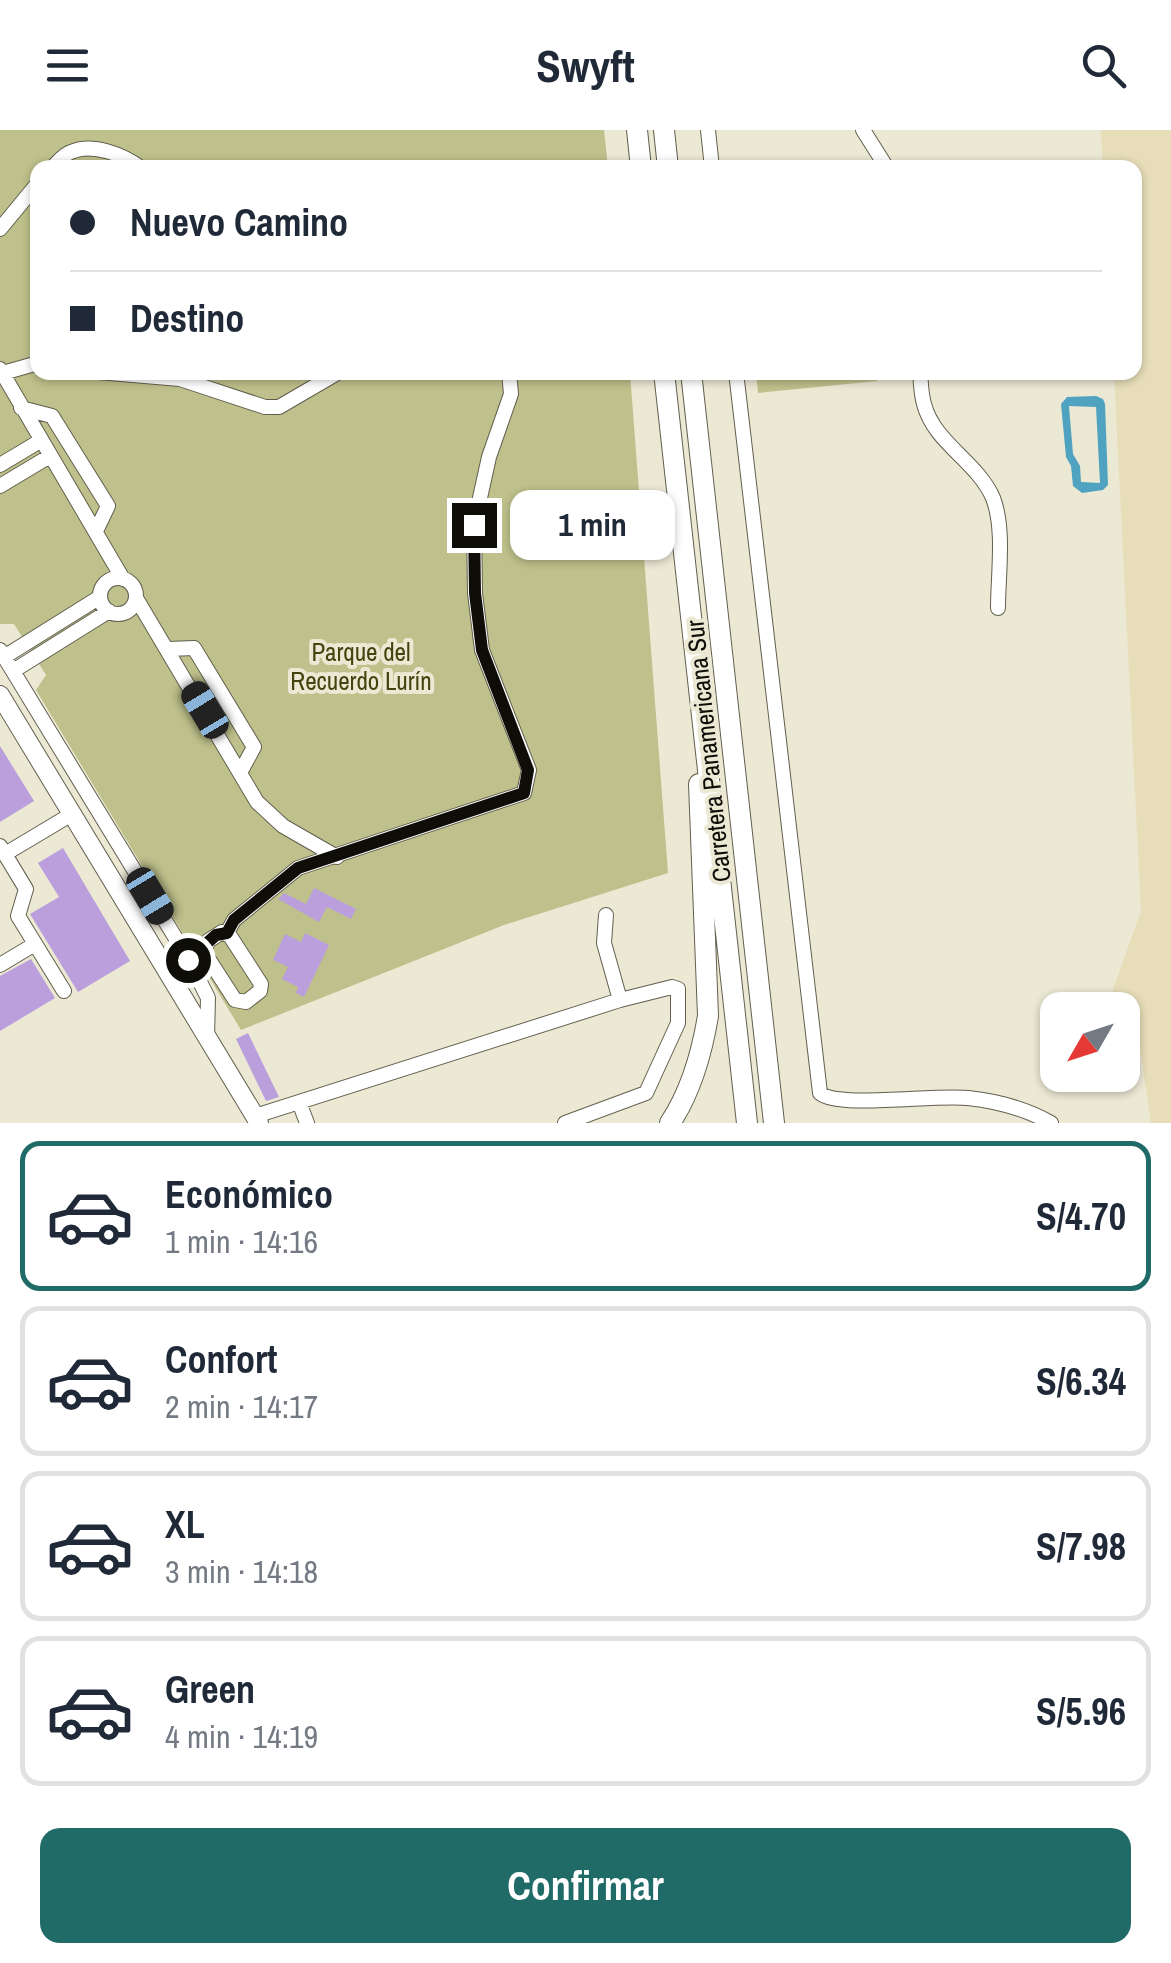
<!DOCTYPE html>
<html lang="es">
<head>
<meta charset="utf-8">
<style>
	:root { --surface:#fff; --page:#f2f2f3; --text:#1f2937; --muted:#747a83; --line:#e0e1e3; --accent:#206b67 }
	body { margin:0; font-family:"Archivo Narrow",sans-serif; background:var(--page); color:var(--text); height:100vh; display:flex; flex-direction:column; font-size:38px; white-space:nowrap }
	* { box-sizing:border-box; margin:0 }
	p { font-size:32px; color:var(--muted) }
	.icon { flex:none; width:55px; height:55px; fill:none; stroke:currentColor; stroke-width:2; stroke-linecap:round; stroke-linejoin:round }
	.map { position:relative; height:993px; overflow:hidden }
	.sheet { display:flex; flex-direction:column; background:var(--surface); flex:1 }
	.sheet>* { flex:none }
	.hud { position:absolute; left:30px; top:30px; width:1112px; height:220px; border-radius:20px; box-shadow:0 2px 8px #0004; display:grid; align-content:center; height:220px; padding:0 40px; background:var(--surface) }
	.needle { width:65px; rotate:231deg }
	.fabs { position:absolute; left:1040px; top:862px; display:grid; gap:20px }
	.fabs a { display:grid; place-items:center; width:100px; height:100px; border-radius:20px; background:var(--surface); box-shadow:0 2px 8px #0004; font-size:50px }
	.end { position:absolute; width:45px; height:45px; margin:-22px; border:12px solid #0e0d07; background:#fff; box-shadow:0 0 0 5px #fff }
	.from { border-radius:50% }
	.bubble { position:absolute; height:70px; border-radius:20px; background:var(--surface); box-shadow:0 2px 8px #0004; font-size:32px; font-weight:800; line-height:70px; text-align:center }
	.car { position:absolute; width:30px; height:60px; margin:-30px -15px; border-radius:12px; box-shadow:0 0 8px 2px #0007; background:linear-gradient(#222 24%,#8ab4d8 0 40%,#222 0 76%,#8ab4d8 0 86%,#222 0) }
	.hud b { display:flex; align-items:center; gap:35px; height:95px; font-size:38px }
	.hud b+b { border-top:2px solid var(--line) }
	.hud i { width:25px; height:25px; background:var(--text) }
	ul { padding:18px 0 0; list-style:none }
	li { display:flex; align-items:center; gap:30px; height:150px; margin:0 20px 15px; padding:0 20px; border:5px solid var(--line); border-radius:20px }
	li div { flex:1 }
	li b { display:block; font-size:38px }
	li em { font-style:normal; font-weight:800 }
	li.active { border-color:var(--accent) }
	li>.icon { width:90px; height:90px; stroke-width:1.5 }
	.primary-button { display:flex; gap:20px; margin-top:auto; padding:20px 40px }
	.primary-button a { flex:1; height:115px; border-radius:20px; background:var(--accent); color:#fff; font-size:40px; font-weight:800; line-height:115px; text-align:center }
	header { display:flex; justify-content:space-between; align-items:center; height:130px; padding:0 40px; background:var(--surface); font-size:45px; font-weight:800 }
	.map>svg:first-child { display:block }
</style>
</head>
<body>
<header><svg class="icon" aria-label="menu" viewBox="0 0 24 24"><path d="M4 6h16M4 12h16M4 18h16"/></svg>Swyft<svg class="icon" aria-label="search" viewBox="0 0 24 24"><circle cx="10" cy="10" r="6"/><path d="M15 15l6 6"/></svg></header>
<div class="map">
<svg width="1171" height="993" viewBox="0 0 1171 993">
	<rect width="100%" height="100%" fill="#ebe8d4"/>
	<path fill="#bec18b" d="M0 0H604L608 37 38 38V242L630 243 668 743 504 795 241 900 36 560 46 545 14 494H0Z
		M756 243H876L877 251 758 263Z"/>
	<path fill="#e7ddb8" d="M1101 0H1171V993H1151L1138 904 1111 865 1141 781 1114 243 1135 242V38L1103 37Z"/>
	<path fill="#50a3c0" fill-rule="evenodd" d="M1096 266 1103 269 1105 274 1108 355 1103 360 1082 363 1073 356 1071 336 1066 327 1061 274 1067 267ZM1069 276 1096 277 1100 353 1081 352 1080 336 1073 324Z"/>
	<path fill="#ba9fdc" d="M0 616 34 671 0 692Z
		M63 718 130 831 78 862 30 784 59 767 38 733Z
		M314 758 356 779 351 789 327 777 319 792 278 769 284 763 306 774Z
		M305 803 329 815 304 867 296 863 298 857 282 849 288 837 273 830 285 804 301 812Z
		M31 829 55 868 0 901V846Z
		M248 903 279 967 266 971 236 909Z"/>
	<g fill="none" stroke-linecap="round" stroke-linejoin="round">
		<defs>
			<path id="minor" d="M708 0 712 38
				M863 0 887 38
				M52 38C58 32 64 24 71 22 92 12 124 25 141 38
				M0 99 38 53
				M0 239 123 449
				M98 242 180 249 265 277H279L339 242
				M736 242 820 963C838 979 936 964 968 968 996 971 1026 979 1051 993
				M920 242C921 253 921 264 924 274 934 313 977 331 993 368 1005 399 998 445 998 478
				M3 243 38 233
				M21 278 52 286 108 376 96 401
				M0 335 40 311
				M0 356 50 326
				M100 466a18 18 0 1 1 36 0a18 18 0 1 1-36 0Z
				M136 468 257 672 283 696 337 727
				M169 519 194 518 254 617 241 641
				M0 520 189 830 208 868 207 907
				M4 527 100 467
				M13 541 109 481
				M0 716 26 759 18 786 64 861
				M5 724 72 684
				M606 785 604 813 620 870
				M222 802 230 806 261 854 260 861 246 872 235 870 204 822 208 811Z
				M227 803 234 790 298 738 524 663 529 640 482 520 475 463 474 395 489 327 511 264 509 242
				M0 835 35 814
				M299 972 307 993
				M255 986 620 870 672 857 678 859V893L646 963 565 993"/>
			<path id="major" d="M0 565 259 993"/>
			<path id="highway" d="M637 0 641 38
				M664 0 668 38
				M664 242 747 993
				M691 242 774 993
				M670 993C690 963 702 922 708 886L699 654"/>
		</defs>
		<use href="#minor" stroke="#625f4e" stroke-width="16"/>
		<use href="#major" stroke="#625f4e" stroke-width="20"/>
		<use href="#highway" stroke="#625f4e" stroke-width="22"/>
		<use href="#minor" stroke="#fff" stroke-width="14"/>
		<use href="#major" stroke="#fff" stroke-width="18"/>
		<use href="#highway" stroke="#fff" stroke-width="20"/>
	</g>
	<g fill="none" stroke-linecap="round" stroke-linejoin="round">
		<path stroke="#0e0d07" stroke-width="12" d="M188 830 216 805 227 803 234 790 298 738 524 663 528 640 482 520 475 463 474 395"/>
	</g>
	<g text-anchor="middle" stroke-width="8" stroke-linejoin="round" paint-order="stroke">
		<g font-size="25" fill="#42430d" stroke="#ebe8d4">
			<text x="361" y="531">Parque del<tspan x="361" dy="29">Recuerdo Lurín</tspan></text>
		</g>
		<g font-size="25" fill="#0e0d07" stroke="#ebe8d4">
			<text transform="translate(708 621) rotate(-96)" y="9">Carretera Panamericana Sur</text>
		</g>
	</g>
</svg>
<div class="fabs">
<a><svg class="needle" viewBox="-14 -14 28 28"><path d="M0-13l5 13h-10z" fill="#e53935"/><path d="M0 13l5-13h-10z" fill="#747a83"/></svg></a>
</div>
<i class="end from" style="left:188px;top:830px"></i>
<i class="end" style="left:474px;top:395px"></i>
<div class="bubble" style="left:510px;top:360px;width:165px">1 min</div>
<i class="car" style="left:205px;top:580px;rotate:329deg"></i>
<i class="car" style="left:150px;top:766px;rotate:149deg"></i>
<div class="hud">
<b><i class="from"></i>Nuevo Camino</b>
<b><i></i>Destino</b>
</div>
</div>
<section class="sheet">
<ul>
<li class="active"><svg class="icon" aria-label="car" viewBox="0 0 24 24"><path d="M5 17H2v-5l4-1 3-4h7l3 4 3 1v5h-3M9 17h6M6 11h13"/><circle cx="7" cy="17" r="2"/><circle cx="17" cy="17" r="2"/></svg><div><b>Económico</b><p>1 min · 14:16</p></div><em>S/4.70</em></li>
<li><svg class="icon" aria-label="car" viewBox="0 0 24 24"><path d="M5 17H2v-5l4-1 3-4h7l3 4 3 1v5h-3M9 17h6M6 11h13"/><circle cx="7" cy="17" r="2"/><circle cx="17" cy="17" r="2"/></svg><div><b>Confort</b><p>2 min · 14:17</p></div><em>S/6.34</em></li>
<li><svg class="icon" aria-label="car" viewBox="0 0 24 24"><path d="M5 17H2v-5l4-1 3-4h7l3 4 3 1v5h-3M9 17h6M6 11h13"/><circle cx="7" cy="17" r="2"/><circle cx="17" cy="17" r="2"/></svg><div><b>XL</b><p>3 min · 14:18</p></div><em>S/7.98</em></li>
<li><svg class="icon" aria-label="car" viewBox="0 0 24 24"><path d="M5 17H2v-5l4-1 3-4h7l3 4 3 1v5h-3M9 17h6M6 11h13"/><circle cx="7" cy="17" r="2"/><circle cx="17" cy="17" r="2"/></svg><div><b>Green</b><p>4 min · 14:19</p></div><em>S/5.96</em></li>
</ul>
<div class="primary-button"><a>Confirmar</a></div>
</section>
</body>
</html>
